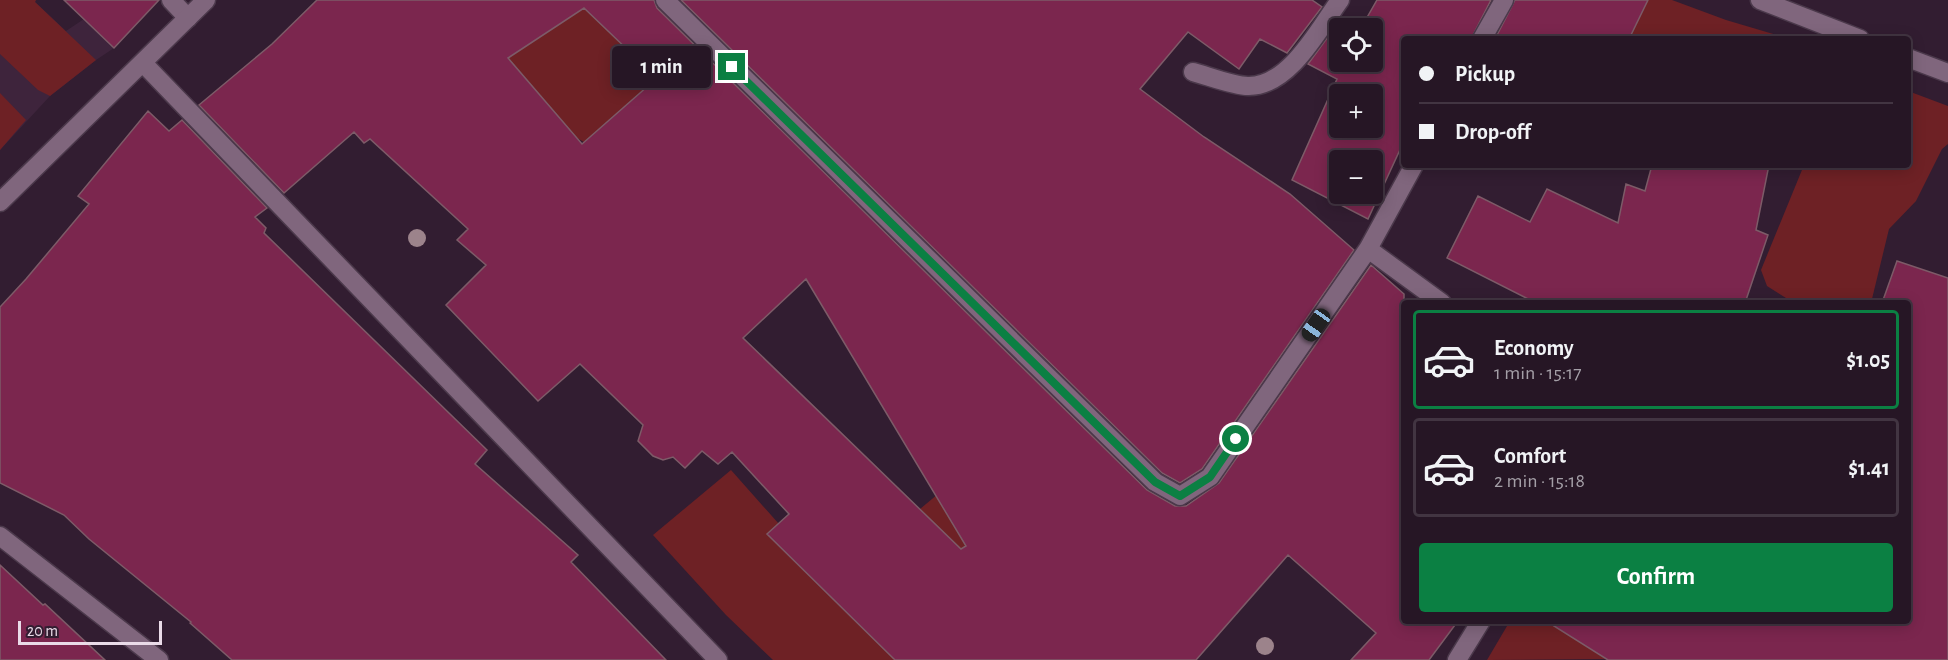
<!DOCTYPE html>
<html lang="en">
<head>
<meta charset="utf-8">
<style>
	:root { --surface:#261625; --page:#2e1f2d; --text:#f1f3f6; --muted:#a49fa7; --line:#423542; --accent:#0b8043 }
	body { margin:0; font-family:"Alegreya Sans",sans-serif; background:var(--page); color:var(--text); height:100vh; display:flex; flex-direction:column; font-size:22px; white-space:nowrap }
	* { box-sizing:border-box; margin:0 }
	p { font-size:20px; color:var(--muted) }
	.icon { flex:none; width:33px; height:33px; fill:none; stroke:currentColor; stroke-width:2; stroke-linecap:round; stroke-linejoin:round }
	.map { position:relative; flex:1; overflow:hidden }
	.drawer { position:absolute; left:1401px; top:300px; width:510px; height:324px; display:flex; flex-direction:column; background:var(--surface); border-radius:6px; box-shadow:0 3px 15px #0003,0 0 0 2px var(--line) }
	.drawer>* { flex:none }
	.top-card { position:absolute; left:1401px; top:36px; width:510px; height:132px; border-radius:6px; box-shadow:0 3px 15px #0003,0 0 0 2px var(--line); display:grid; align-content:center; height:132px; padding:0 18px; background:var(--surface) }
	.controls { position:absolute; left:1329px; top:18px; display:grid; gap:12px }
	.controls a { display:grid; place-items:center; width:54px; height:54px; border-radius:6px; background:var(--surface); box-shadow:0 3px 15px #0003,0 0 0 2px var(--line); font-size:30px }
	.scale { position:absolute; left:18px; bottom:15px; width:144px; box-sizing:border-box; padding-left:6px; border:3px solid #eadbe8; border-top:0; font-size:16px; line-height:21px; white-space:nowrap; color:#eadbe8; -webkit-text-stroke:4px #321d31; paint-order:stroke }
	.end { position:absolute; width:27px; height:27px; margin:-14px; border:8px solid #0b8043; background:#fff; box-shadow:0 0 0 3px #fff }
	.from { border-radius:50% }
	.bubble { position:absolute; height:42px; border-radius:6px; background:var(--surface); box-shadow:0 3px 15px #0003,0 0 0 2px var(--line); font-size:20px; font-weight:700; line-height:42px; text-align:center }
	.car { position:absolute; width:18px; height:36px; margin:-18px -9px; border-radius:8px; box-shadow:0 0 4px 2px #0007; background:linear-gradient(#222 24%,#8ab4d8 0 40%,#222 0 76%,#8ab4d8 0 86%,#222 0) }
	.top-card b { display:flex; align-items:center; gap:21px; height:57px; font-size:22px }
	.top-card b+b { border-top:2px solid var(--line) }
	.top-card i { width:15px; height:15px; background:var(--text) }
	ul { padding:10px 0 0; list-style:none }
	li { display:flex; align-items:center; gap:18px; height:99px; margin:0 12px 9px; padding:0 6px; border:3px solid var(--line); border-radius:6px }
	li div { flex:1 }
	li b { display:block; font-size:22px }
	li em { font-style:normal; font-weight:700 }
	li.selected { border-color:var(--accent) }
	li>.icon { width:54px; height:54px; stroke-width:1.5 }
	.cta { display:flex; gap:12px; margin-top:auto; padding:12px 18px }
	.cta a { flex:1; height:69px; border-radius:6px; background:var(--accent); color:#fff; font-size:24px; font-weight:700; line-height:69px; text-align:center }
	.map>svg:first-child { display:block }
</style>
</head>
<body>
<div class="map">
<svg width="1948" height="660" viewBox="0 0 1948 660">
	<rect width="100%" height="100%" fill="#321d31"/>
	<path fill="#3e243c" d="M0 0H36L35 2 66 31 84 19 114 48 96 60 50 96 0 150Z"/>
	<path fill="#6e2125" d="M0 0H36L35 2 96 60 50 96 38 90 0 54Z
		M1648 0H1672L1726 20 1790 39H1629Z
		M595 1 606 29 657 78 584 142 491 90 502 49 514 54Z
		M1908 91 1948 106V144L1942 149 1916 201 1889 229 1871 303H1794L1767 286 1761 270 1804 165H1908Z
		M0 93 26 120 0 150Z
		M731 470 803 551 908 519 950 484 988 533 926 660H773L726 615 653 535Z
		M1510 621H1587L1576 640 1606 659 1487 660Z"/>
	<path fill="#7b264e" stroke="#7d5b68" stroke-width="1.5" fill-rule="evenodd" d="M64 0H159L114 48Z
		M317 0H654L657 8 1147 490 1175 506H1186L1219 483 1371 265 1404 294V621H1458L1429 660H1351L1376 633 1288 555 1196 660H895L767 534 789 514 732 452 718 464 702 451 685 468 673 457 663 460 653 456 638 441 643 425 580 364 538 401 446 305 486 265 457 240 468 229 370 139 364 143 354 132 284 193 199 105 272 44ZM584 8 657 78 582 144 508 58ZM806 279 966 546 961 549 743 338Z
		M681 0H1312L1322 7 1287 53 1260 39 1239 69 1188 32 1140 89 1204 137 1290 194 1354 250 1202 469 1180 483 1162 473Z
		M1377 0H1491L1471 39H1404V141L1368 219 1292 180 1337 79 1308 64 1341 19 1355 28H1340V62H1372V28H1361ZM1340 94H1372V128H1340ZM1340 160H1372V194H1340Z
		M1515 0H1648L1629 39H1495Z
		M148 111 169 131 182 120 267 208 255 217 266 228 264 233 487 450 475 464 578 555 571 562 666 660H232L190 623 191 622 89 539 64 515 0 483V307L26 279 89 204 78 196Z
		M1652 165H1769L1756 230 1768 235 1745 303H1536L1447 258 1478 196 1530 222 1547 189 1618 223 1626 184 1645 191Z
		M1897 261 1948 278V660H1608L1546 621H1908V303H1882Z
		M0 565 43 605 45 604 105 660H0Z"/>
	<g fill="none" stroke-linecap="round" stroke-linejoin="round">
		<defs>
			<path id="lane" d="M171 0 188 18
				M1193 72C1208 76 1234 86 1248 86 1289 87 1319 29 1340 0"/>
			<path id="street" d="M665 0 1155 482 1180 496 1210 477 1368 249 1414 165
				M1760 0 1860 39
				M1482 39 1504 0
				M1908 58 1948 73
				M143 63 718 660
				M0 202 206 0
				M1368 249 1442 303
				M0 536 159 660
				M1457 660 1481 621"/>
		</defs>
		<use href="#lane" stroke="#4b394b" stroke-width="21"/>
		<use href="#street" stroke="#4b394b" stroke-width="21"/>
		<use href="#lane" stroke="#80667d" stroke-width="18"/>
		<use href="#street" stroke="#80667d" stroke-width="18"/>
	</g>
	<g fill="#9c838b">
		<circle cx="417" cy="238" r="9"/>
		<circle cx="1265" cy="646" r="9"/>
	</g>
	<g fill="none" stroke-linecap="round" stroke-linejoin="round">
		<path stroke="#0b8043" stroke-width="8" d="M732 67 1155 482 1180 496 1210 477 1236 439"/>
	</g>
</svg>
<div class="controls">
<a><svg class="icon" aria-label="locate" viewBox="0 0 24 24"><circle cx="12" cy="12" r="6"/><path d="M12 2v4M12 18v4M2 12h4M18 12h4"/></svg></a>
<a>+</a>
<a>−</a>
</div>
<div class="scale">20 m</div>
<i class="end from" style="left:1236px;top:439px"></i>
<i class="end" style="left:732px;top:67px"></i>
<div class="bubble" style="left:612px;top:46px;width:99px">1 min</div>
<i class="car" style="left:1316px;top:325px;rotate:215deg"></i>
<div class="top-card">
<b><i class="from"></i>Pickup</b>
<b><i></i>Drop-off</b>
</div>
<section class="drawer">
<ul>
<li class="selected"><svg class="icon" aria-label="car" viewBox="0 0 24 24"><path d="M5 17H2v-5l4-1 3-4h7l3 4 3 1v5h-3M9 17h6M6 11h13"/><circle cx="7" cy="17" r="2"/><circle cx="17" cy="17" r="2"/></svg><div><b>Economy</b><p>1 min · 15:17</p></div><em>$1.05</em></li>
<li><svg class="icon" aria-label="car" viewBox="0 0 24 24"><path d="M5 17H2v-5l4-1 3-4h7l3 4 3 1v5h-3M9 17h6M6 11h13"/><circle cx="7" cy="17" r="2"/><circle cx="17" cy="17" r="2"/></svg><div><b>Comfort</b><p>2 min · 15:18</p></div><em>$1.41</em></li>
</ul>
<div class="cta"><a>Confirm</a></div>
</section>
</div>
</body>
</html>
